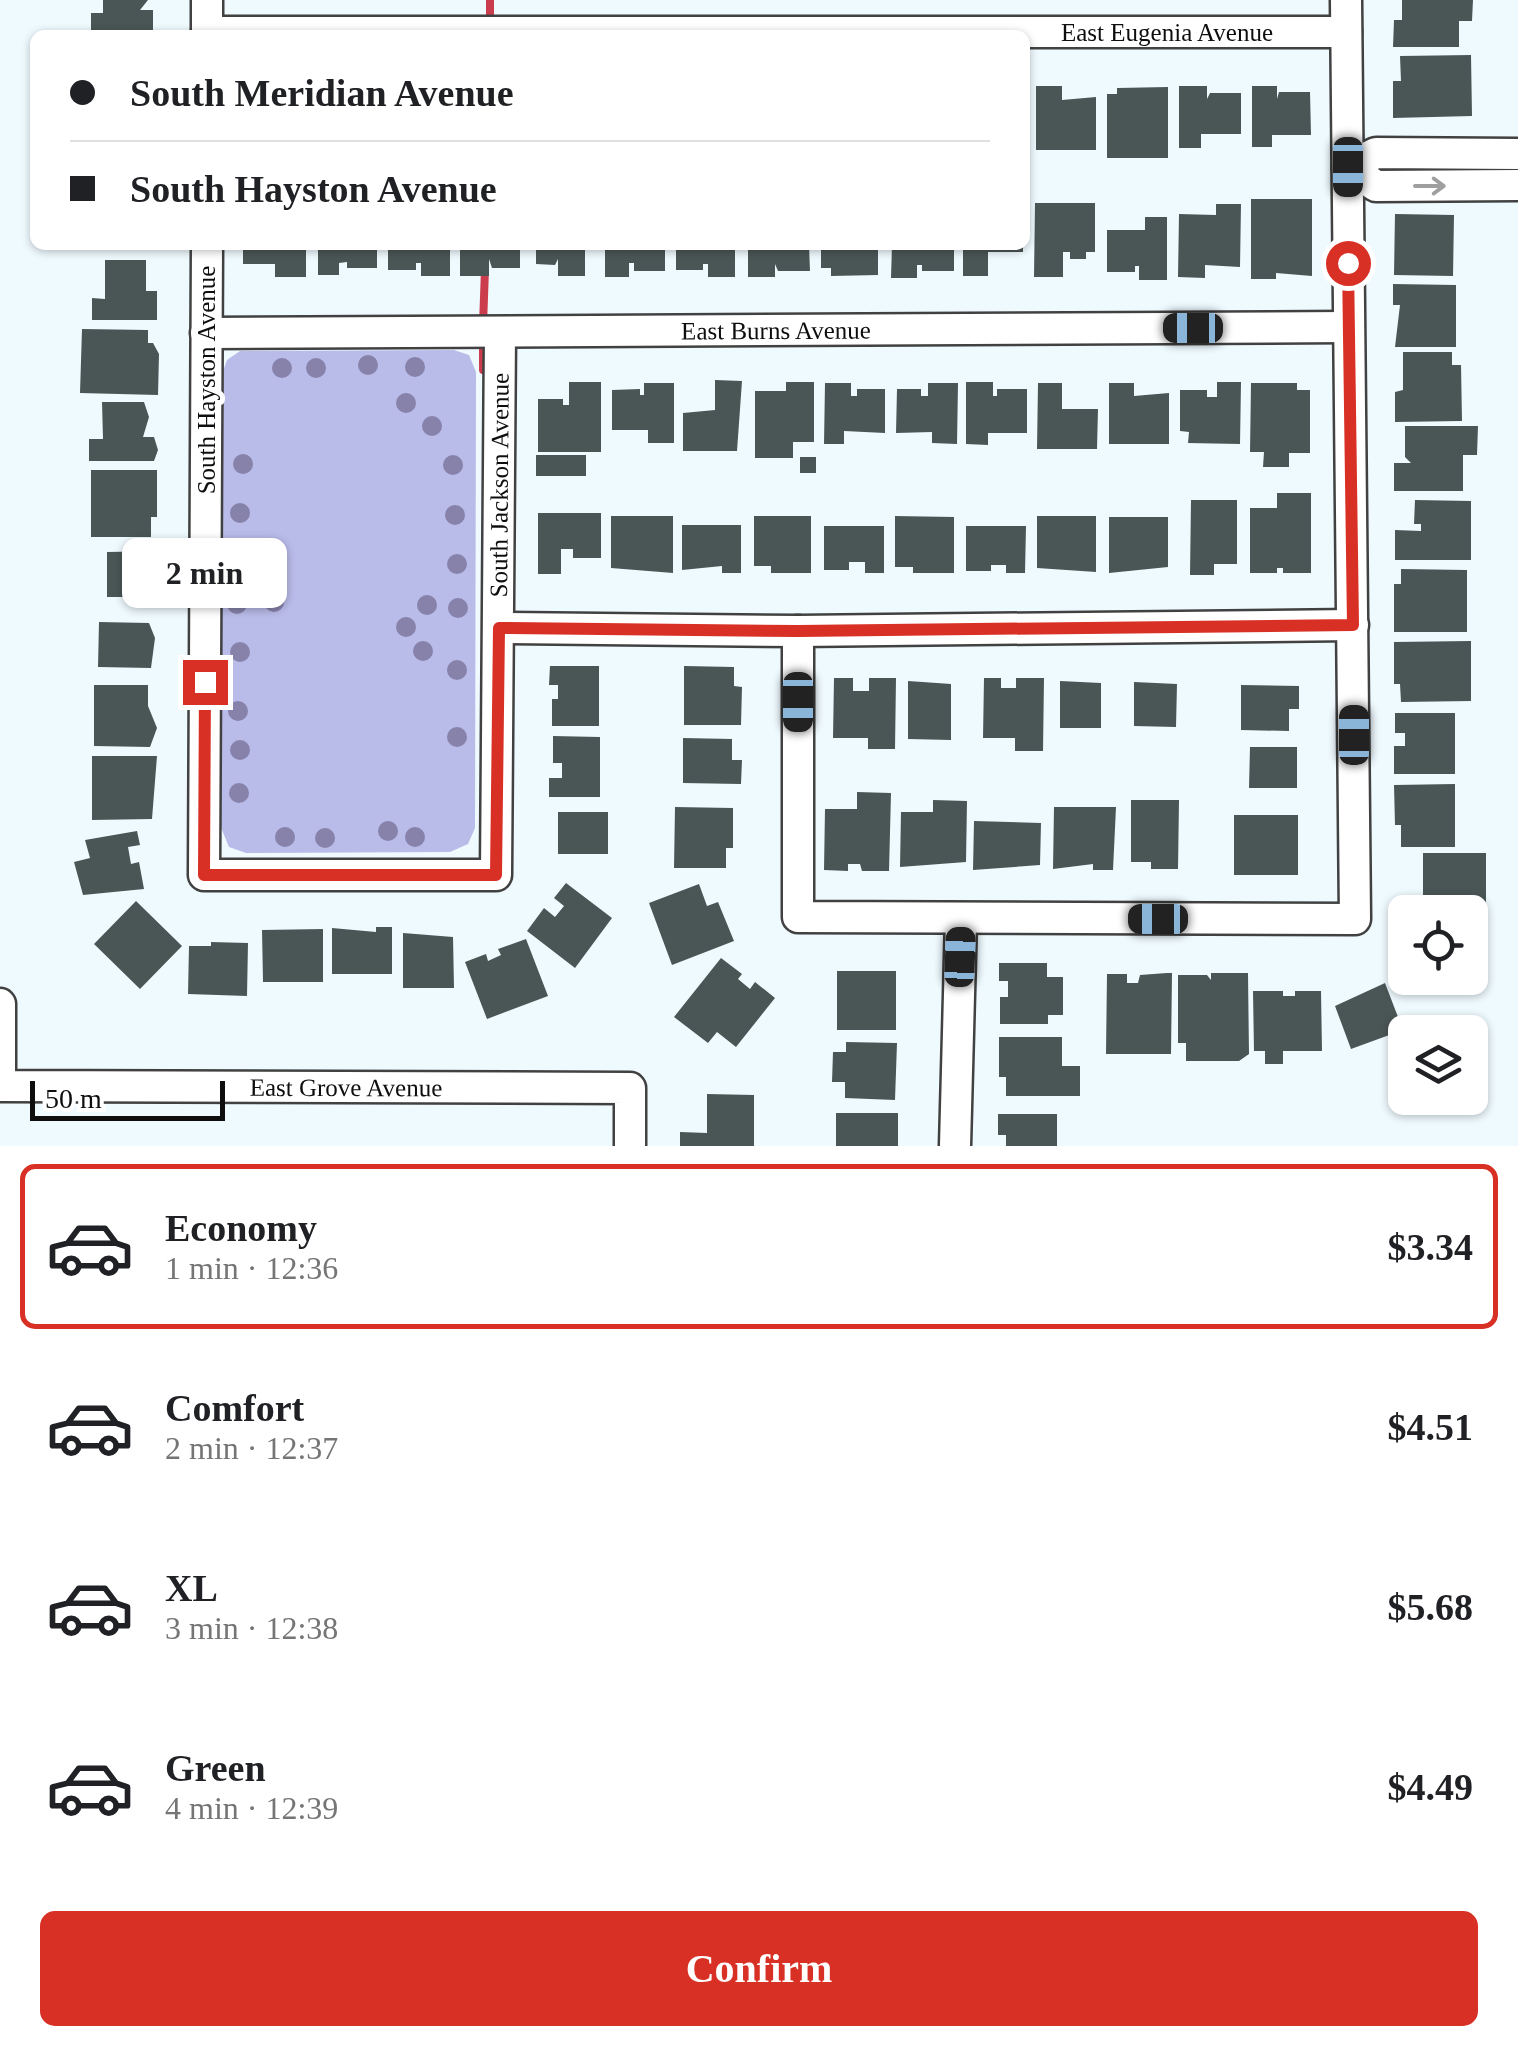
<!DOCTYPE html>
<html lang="en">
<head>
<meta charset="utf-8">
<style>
	:root { --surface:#fff; --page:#f2f2f2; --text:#202124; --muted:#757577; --line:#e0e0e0; --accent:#d93025 }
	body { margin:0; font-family:Georgia,serif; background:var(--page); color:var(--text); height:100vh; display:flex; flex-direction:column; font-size:38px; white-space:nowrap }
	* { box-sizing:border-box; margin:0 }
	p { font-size:32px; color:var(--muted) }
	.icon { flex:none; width:55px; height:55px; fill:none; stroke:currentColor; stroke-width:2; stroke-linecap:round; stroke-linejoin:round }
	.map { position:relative; height:1146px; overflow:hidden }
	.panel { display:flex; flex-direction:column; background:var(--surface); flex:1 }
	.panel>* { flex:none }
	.banner { position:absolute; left:30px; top:30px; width:1000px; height:220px; border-radius:15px; box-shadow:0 2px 8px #0004; display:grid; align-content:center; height:220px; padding:0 40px; background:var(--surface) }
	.buttons { position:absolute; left:1388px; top:895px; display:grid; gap:20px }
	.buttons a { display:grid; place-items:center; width:100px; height:100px; border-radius:15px; background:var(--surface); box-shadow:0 2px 8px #0004; font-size:50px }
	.scale { position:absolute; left:30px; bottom:25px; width:195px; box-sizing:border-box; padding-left:10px; border:5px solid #0e0e0e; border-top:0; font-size:28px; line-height:35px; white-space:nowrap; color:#0e0e0e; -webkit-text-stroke:8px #fff; paint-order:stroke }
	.end { position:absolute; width:45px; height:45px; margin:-22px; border:12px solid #d93025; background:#fff; box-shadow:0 0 0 5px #fff }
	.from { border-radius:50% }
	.bubble { position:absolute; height:70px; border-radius:15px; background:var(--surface); box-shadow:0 2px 8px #0004; font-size:32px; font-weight:800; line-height:70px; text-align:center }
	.car { position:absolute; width:30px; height:60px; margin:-30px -15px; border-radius:12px; box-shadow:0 0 8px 2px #0007; background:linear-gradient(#222 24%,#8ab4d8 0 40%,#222 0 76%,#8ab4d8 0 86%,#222 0) }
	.banner b { display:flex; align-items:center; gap:35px; height:95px; font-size:38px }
	.banner b+b { border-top:2px solid var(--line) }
	.banner i { width:25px; height:25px; background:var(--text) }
	ul { padding:18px 0 0; list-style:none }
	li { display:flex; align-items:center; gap:30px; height:165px; margin:0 20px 15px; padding:0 20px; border:5px solid transparent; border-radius:15px }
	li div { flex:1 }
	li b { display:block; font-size:38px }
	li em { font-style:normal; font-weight:800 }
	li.selected { border-color:var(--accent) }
	li>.icon { width:90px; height:90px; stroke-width:1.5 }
	.action { display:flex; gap:20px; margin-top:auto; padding:20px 40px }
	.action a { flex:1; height:115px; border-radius:15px; background:var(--accent); color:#fff; font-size:40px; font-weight:800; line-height:115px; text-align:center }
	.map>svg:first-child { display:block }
</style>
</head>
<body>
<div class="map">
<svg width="1518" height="1146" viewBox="0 0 1518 1146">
	<rect width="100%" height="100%" fill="#effaff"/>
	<path fill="#b9bbe9" d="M454 350 469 355 476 372 475 828 468 844 450 852 246 853 229 847 220 825 222 374 227 360 240 351Z"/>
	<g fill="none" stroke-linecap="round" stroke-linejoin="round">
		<path stroke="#cb3c4d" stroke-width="8" d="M490 25V0
			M483 325 485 269
			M483 370V339"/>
	</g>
	<path fill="#4a5655" d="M103 0H148L140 10H153V32H91V13H103Z
		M1402 0H1473L1472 21H1459V47H1393L1394 20H1402Z
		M1471 55 1472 116 1393 118V81H1401L1400 56Z
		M1036 86H1062V100L1096 97V150H1036Z
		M1179 86H1207V99L1210 93H1241V134H1201V148H1179Z
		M1252 86H1277V99L1279 92H1310L1311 135H1272V147H1252Z
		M1168 87V158H1107V94H1117V88Z
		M1251 199H1312V276L1276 273V279H1251Z
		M1035 203H1095V252H1086V259H1070V252H1063V277H1034Z
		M1216 204H1241L1240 267 1205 265V278L1178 277 1179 214 1216 215Z
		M1395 214 1454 215 1453 276 1394 275Z
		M1145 217H1167V280H1139V266H1135V272H1107V230H1145Z
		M243 245H306V277H275V264H243Z
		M318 245H377V268H347V262L339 263V275H318Z
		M388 245H450V276H421V263H416V270H388Z
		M460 245H520V268H492L489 259V276H460Z
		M536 245H585V276H558V259L555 265 536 264Z
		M605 245H665V271H634V263H629V277H605Z
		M676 245H735V277H708V264H703V270H676Z
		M748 245H809L810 271H778L775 264V277H748Z
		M821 245H878V275L831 276V268H821Z
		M892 245H954V271H922V265H917V278H891Z
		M963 245H1023V252H988V276H963Z
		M105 260H146V291H157V320H92V298L105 299Z
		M1393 284 1456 285V347H1395L1400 305H1393Z
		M82 329 148 330V343H153L159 354 158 395 80 393Z
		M1403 352H1452V365H1461L1462 421 1395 422V392L1403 390Z
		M715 380 742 381 737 451H683V413L715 410Z
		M569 382H601V452H538V399H563V405H569Z
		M786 382H814V442H793V458H755V391H786Z
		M966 382H993V396H997V389H1027V433H988V445L966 444Z
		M1217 382H1241L1240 444 1188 443 1189 432 1180 431V390H1207V397H1217Z
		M644 383H674V443H648V430H612V390L640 389V395H644Z
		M825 383H851V396H857V389H885V433L844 431V444H824Z
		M928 383H958L957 444 932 443V432L896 433 897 389H921V396H928Z
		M1038 383H1062V409H1098L1097 449H1037Z
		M1109 383H1134V396L1169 393V444H1109Z
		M1251 383H1297V390H1310V453H1289V467H1263L1264 452H1250Z
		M102 402H144L149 417 143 437H154L158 450 154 461H89V439H103Z
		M1405 426H1478L1477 455H1463V491H1394V463H1411L1405 457Z
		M536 455H586V476H536Z
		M800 457H816V473H800Z
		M91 470H157V517H151V537H91Z
		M1277 493H1311V573H1283V568H1277V573H1250V508H1277Z
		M1191 500H1237V564H1214V575H1190Z
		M1415 500 1471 501V560H1395V530L1421 531V524H1414Z
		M538 513H601V558H573V549H561V574H538Z
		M611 516H673V573L611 568Z
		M754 516H811V573H771V566H754Z
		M895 516 954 517V573H913V567H895Z
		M1037 516H1096V572L1037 568Z
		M1109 517H1168V567L1109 573Z
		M682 525H741V573H722V566L682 570Z
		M824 526H884V573H865V562H849V570H824Z
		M966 526H1026L1025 573H1006V565H991V571H966Z
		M160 551 156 597H107V552Z
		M1401 569 1467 570V632H1394V584H1401Z
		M99 622 149 623 155 638 151 668 98 667Z
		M1471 641V701L1401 702 1400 684H1394V642Z
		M550 666H599V726H552V699H558V685H549Z
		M684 666 734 667V686L742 687 741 725H684Z
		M834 678H853V691H869V678H896L895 749H868V738H833Z
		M984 678H1001V688H1016V678H1044L1043 751H1015V738H983Z
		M908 681 951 684V740L908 739Z
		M1060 681 1101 683V728H1060Z
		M1134 682 1177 684 1176 727 1134 726Z
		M94 685H148V706L157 728 150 747 94 746Z
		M1241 685 1299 686V709H1289V731L1241 730Z
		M1395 713H1455V774H1394V746H1405V733H1395Z
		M553 736 600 737V797H549V778H562V763H553Z
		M683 738 732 739V760H742L741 784 683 783Z
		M1250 747H1297V788H1249Z
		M92 756H157L152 819 92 820Z
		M1455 784V847H1401V825H1395L1394 785Z
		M857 792 891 793 889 871H862L860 864H848V871L824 870 825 809H857Z
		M933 800 967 801 966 862 900 867 901 812H933Z
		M1131 800H1179L1178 869H1151V862H1131Z
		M675 807 733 808V848H726V868H674Z
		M1054 807H1116L1113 870H1093V864L1053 869Z
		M558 812H608V854H558Z
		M1234 815H1298V875H1234Z
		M974 821 1041 823 1040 865 973 870Z
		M137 831 140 845 128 847 131 864 139 862 144 889 83 895 74 862 90 858 85 840Z
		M1423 853H1486V916L1429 912V896H1423Z
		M566 883 612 918 575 968 527 931 544 908 555 917 564 906 554 898Z
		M699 884 707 906 718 902 734 941 672 965 649 903Z
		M136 901 182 946 140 989 94 944Z
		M376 927H392V974H332V928L376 932Z
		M323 929V982H263L262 930Z
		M1405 929V968L1390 961Z
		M403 933 453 937 454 988H403Z
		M526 939 548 996 487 1019 465 962 486 954 488 961 501 955 498 949Z
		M211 942 248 943 247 996 188 994 189 946H211Z
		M721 958 742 974 738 979 750 989 755 982 775 998 736 1047 717 1032 708 1043 674 1017Z
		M999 963H1047V977H1063V1015H1048V1024H1000V997H1008V981H999Z
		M837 971H896V1030H837Z
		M1167 973H1172L1171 1054H1106L1107 974H1127V983H1138L1140 975Z
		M1211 973H1248L1249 1054 1239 1061H1186V1043H1178V975H1207L1211 980Z
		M1385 983 1403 1030 1351 1049 1335 1006Z
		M1253 991H1283V996H1295V991H1321L1322 1051H1283V1064H1265V1051H1254Z
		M999 1037H1062V1066H1080V1096H1006V1077H999Z
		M846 1042 897 1043 895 1100 845 1098V1082H832L833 1052H846Z
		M707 1094 754 1095V1146H680V1132L707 1133Z
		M836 1113H898V1146H836Z
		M998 1114H1057V1146H1006V1135H998Z"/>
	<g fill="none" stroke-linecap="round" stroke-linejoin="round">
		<defs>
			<g id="minor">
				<path id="s1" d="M207 32H1346"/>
				<path d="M207 35V0"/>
				<path d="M1348 167 1376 186 1518 185"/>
				<path d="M1348 167 1376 153 1518 154"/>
				<path id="s2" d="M207 245 204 875H496L500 333"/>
				<path id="s3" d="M206 333 1347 327"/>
				<path d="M499 628 798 631 1353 625"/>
				<path d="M798 631V917L1355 919 1346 0"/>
				<path id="s4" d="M0 1004V1086L630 1088V1146"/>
				<path d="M955 1146 961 919"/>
			</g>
		</defs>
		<use href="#minor" stroke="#414141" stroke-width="35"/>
		<use href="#minor" stroke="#fff" stroke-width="30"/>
	</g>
	<g fill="#8782aa">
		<circle cx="368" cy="365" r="10"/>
		<circle cx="415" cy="367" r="10"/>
		<circle cx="282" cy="368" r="10"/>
		<circle cx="316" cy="368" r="10"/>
		<circle cx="406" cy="403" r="10"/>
		<circle cx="432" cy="426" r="10"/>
		<circle cx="243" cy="464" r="10"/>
		<circle cx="453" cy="465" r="10"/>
		<circle cx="240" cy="513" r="10"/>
		<circle cx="455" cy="515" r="10"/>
		<circle cx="457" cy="564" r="10"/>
		<circle cx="277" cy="572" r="10"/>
		<circle cx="274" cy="602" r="10"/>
		<circle cx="237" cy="604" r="10"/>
		<circle cx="427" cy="605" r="10"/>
		<circle cx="458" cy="608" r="10"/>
		<circle cx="406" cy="627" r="10"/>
		<circle cx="423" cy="651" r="10"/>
		<circle cx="240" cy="652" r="10"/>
		<circle cx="457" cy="670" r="10"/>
		<circle cx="238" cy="711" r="10"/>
		<circle cx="457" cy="737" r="10"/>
		<circle cx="240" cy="750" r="10"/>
		<circle cx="239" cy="793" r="10"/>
		<circle cx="388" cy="831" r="10"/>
		<circle cx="285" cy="837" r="10"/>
		<circle cx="415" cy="837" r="10"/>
		<circle cx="325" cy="838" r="10"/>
	</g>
	<defs><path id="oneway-shaft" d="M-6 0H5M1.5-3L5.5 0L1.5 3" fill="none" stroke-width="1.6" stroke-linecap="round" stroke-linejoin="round" transform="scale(2.5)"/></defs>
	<use stroke="#9f9f9f" href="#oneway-shaft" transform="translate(1430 186)"/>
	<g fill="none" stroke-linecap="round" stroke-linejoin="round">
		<path stroke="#d93025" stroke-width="12" d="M205 682 204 875H496L499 628 798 631 1353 625 1348 263"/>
	</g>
	<g text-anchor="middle" stroke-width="10" stroke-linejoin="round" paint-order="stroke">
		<g font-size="25" fill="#0e0e0e" stroke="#fff">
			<text dy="9" stroke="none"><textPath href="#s1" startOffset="960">East Eugenia Avenue</textPath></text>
			<text dy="9" stroke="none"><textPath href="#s3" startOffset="570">East Burns Avenue</textPath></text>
			<text transform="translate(206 380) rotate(-90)" y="9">South Hayston Avenue</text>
			<text dy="9" stroke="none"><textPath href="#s2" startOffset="1312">South Jackson Avenue</textPath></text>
			<text dy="9" stroke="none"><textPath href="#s4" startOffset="428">East Grove Avenue</textPath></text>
		</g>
	</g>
</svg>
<div class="buttons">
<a><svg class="icon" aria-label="locate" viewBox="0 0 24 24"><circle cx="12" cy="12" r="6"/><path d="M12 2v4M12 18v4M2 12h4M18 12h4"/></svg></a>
<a><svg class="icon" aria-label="layers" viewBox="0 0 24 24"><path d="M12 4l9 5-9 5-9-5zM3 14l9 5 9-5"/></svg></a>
</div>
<div class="scale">50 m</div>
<i class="end from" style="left:1348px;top:263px"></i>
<i class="end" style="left:205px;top:682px"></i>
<div class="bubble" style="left:122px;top:538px;width:165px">2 min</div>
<i class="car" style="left:1348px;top:167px;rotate:180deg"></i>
<i class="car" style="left:1193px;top:328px;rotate:270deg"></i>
<i class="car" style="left:798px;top:702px;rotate:180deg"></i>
<i class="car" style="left:1354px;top:735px;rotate:0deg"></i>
<i class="car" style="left:1158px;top:919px;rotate:270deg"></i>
<i class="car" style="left:960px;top:957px;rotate:2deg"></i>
<div class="banner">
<b><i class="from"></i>South Meridian Avenue</b>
<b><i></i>South Hayston Avenue</b>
</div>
</div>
<section class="panel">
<ul>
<li class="selected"><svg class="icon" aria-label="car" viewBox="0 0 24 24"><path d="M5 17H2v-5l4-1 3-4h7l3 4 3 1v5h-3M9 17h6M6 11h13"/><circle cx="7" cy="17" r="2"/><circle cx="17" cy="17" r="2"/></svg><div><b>Economy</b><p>1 min · 12:36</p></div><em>$3.34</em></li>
<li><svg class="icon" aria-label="car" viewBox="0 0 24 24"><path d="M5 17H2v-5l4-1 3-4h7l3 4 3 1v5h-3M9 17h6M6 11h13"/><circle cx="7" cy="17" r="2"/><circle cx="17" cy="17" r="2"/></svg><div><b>Comfort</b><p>2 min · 12:37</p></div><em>$4.51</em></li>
<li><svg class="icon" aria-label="car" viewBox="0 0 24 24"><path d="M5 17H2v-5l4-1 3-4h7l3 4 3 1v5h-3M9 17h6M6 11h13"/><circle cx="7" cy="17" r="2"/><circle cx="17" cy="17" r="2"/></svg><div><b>XL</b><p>3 min · 12:38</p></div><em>$5.68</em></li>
<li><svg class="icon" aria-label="car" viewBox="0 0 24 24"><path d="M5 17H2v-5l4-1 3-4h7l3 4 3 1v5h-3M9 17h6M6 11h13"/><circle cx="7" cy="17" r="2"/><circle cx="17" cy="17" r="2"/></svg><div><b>Green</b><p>4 min · 12:39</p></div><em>$4.49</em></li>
</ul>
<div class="action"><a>Confirm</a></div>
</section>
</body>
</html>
